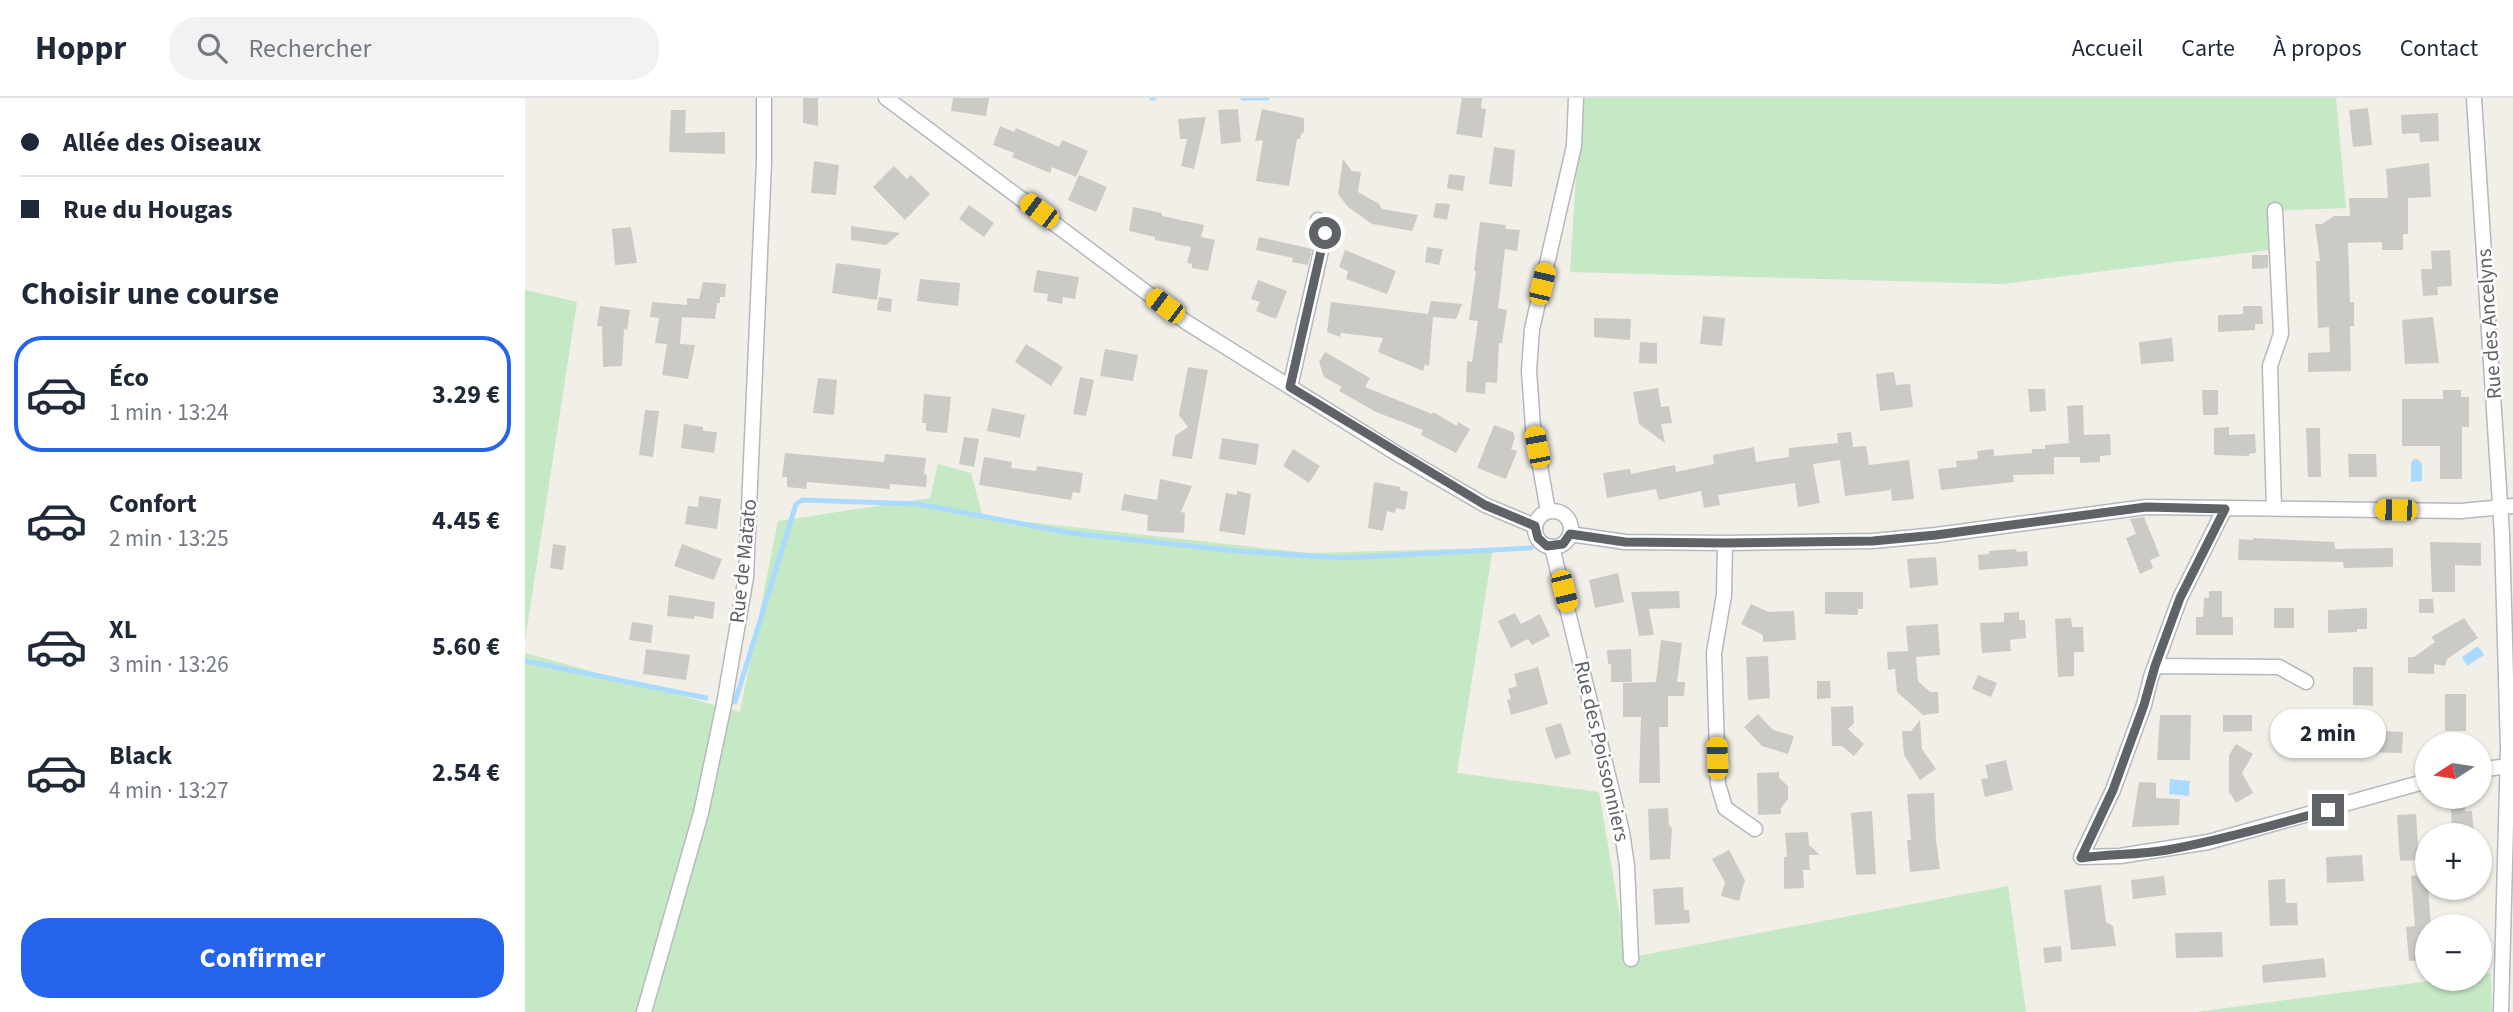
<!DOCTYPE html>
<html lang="fr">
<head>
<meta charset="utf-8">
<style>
	:root { --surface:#fff; --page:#f2f2f3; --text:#1f2937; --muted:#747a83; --line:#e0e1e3; --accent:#2563eb }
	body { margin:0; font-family:"Source Sans 3",sans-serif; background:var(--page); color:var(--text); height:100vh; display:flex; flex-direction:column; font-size:26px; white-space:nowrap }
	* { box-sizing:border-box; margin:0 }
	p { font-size:23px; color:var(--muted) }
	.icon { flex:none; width:38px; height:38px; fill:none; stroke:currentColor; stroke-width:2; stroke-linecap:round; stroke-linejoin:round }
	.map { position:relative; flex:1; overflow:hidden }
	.side { display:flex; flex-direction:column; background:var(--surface); width:525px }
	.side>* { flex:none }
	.banner { display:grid; align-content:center; height:154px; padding:0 21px; background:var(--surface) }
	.needle { width:46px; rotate:258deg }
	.fabs { position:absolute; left:1890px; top:634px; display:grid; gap:14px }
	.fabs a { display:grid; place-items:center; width:77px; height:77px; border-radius:50%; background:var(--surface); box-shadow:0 2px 5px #0004; font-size:35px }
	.end { position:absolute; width:32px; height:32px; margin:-16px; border:9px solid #5f6368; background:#fff; box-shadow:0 0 0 4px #fff }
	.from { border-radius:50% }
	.bubble { position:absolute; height:49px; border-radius:24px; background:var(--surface); box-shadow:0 2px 5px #0004; font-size:23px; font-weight:700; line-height:49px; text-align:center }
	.car { position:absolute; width:21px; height:42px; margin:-21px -10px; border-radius:9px; box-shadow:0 0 5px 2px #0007; background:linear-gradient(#f5c518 24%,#345 0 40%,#f5c518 0 76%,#345 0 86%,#f5c518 0) }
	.banner b { display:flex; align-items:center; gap:24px; height:66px; font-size:26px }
	.banner b+b { border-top:2px solid var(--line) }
	.banner i { width:18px; height:18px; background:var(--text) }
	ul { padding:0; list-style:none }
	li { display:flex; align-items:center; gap:21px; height:116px; margin:0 14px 10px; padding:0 7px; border:4px solid transparent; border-radius:28px }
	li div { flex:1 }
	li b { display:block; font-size:26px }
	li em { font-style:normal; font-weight:700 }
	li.selected { border-color:var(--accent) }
	li>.icon { width:63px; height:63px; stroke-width:1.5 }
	h2 { padding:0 21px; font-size:32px; line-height:84px }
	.cta { display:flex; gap:14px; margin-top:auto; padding:14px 21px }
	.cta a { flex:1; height:80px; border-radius:28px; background:var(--accent); color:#fff; font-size:28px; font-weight:700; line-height:80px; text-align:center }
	header { display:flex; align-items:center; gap:42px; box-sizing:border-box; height:98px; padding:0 35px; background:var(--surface); border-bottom:2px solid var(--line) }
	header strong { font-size:33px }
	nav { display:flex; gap:38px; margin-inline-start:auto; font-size:24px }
	.search { width:490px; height:63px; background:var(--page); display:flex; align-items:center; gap:18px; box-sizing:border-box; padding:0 24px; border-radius:28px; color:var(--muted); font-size:26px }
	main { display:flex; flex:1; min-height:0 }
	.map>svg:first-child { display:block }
</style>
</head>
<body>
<header>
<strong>Hoppr</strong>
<div class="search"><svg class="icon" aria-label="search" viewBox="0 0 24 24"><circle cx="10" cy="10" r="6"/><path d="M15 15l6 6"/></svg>Rechercher</div>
<nav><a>Accueil</a><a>Carte</a><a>À propos</a><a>Contact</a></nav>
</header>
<main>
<section class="side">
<div class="banner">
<b><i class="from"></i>Allée des Oiseaux</b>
<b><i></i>Rue du Hougas</b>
</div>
<h2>Choisir une course</h2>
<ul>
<li class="selected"><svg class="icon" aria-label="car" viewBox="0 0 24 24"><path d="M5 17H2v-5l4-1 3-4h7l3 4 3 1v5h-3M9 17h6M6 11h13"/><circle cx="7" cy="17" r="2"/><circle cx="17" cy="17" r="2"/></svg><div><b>Éco</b><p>1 min · 13:24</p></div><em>3.29 €</em></li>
<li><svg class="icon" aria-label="car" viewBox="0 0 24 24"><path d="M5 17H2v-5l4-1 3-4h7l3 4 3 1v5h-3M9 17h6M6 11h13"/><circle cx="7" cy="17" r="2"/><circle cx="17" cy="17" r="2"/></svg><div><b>Confort</b><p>2 min · 13:25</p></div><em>4.45 €</em></li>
<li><svg class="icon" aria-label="car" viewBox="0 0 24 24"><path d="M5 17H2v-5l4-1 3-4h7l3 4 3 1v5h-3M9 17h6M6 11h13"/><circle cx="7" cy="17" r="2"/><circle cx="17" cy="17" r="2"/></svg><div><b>XL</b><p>3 min · 13:26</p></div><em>5.60 €</em></li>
<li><svg class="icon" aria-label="car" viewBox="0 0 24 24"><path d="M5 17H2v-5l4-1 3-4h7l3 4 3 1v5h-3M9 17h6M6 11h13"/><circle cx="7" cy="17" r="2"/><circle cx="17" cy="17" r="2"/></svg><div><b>Black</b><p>4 min · 13:27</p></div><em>2.54 €</em></li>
</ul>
<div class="cta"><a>Confirmer</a></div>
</section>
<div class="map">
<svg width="1988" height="914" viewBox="0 0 1988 914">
	<rect width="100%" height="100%" fill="#f1efe8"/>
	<path fill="#c5e8c5" d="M1056 0H1811L1821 110 1744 113V152L1478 186 1045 174Z
		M0 192 52 204 0 543Z
		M413 366 446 375 458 419 784 455 968 450 932 675 1074 694 1102 860 1483 788 1501 914H0V555L215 614 253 423 405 400Z
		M1966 875 1967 914H1671L1927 880H1955V877Z"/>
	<path fill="#aadaff" d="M1889 361H1893L1897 366V383L1886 384V365Z
		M1953 548 1959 557 1942 568 1937 559Z
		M1645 681 1665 683 1664 698 1644 696Z"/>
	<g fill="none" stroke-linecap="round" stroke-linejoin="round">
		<path stroke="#aadaff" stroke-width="5" d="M627 0H629
			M718 0H742
			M0 563 181 600
			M210 604 271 406 277 402 393 406 545 435 712 453 817 460 1006 450"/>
	</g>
	<path fill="#cccac5" d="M278 0H293V28L278 25Z
		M428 0H464L461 18 426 13Z
		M937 0H957L956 10 961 11 957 40 931 36Z
		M1843 10 1847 47 1828 49 1824 12Z
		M713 11 716 44 696 46 693 12Z
		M737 11 779 20V34L776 36 775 41H772L764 88 731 83 738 42 730 43Z
		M146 12H161L160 35 200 34V56L144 54Z
		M1913 15 1914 43 1895 44 1894 35 1877 36 1876 17Z
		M681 19 669 71 656 68 662 41H655L653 21Z
		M475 28 489 34 491 30 534 49 537 42 563 53 551 79 527 69 525 75 487 59 489 55 468 47Z
		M969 49 990 52 987 89 964 86Z
		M818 61 827 73 836 74 833 94 854 106 857 111 893 117 887 133 847 126 823 109 813 96Z
		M289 63 314 67 311 97 286 95Z
		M1904 65 1906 99 1883 100V136H1878V152H1857V144L1823 145 1825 204H1829V228H1825L1826 273 1783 274V255L1805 254 1804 229 1793 230 1791 163H1795L1790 126H1797L1809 118H1825L1824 100H1863L1861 71Z
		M369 68 382 81 386 77 405 96 380 122 348 89Z
		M924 76 940 78 938 93 922 90Z
		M554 77 582 89 571 114 543 102Z
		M911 105 925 106 922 122 908 119Z
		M444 107 469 125 459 139 434 121Z
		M608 109 637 115V118L679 127 676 139 690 142 683 173 667 170V166L662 165 666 149 630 142V139L604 133Z
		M955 124 981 127 980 131 995 132 992 153 980 151 973 210 982 212 977 245H974L972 285 961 284 960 296 941 294 942 263 947 264 953 223 944 222 951 173H949Z
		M326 128 375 135 361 147 326 142Z
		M106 129 112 165 90 167 87 131Z
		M734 139 787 151 783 167 767 164 768 160 731 152Z
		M902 149 918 151 914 167 900 164Z
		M820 152 871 173 862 196 821 181 823 173 814 169Z
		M1925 152 1927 188 1912 189 1913 197 1898 198 1896 171H1907L1906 153Z
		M1727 157H1743V170L1727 171Z
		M311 165 356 171 352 202 307 195Z
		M512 172 554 179 550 201 538 199 537 206 522 203 523 196 508 194Z
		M395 181 435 185 433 208 392 203Z
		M733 182 762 193 751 221 731 213 735 204 726 201Z
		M178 184 201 186 200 199H195V205H192L190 221 157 219 155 246 170 247 163 281 137 277 142 246 130 245 134 220 125 219 127 204 162 207V200L174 201Z
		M354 199 367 201 366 214 352 212Z
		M906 203 937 206 931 221 908 219 904 268 900 266 898 273 853 254 858 240 816 235 815 239 802 234 806 204 903 216Z
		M75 208 105 212 102 232 99 231 97 268 78 269 77 228H72Z
		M1718 208H1737L1738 226H1730V232L1693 234V217L1718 216Z
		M1178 218 1200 220 1197 248 1175 246Z
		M1908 219 1914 265 1880 266 1877 222Z
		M1069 220 1106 221 1105 242 1069 239Z
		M1647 240 1649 263 1616 266 1614 244Z
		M1115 244 1132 245V266L1114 265Z
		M501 246 538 269 526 288 490 264Z
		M580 251 613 257 608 283 575 278Z
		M800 254 845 280 840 289 907 316 908 314 932 328 933 324 945 331 931 355 896 337 898 332 851 314 814 293 817 289 799 279 794 264Z
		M663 269 683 272 667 361 647 358 650 338 663 329 654 317Z
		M1369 274 1371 287 1385 286 1388 309 1355 313 1351 276Z
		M555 279 569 282 561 318 548 316Z
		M293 280 312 282 309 317 288 315Z
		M1133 290 1136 309 1144 308 1147 325 1136 326 1140 345 1114 326 1108 294Z
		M1503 291H1520L1521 313 1505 314Z
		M1677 292H1693V317H1678Z
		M1918 292H1936V299H1944V329H1937V381H1915V348H1877V301H1918Z
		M399 296 426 299 422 335 401 333V325H397Z
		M1558 307 1559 337 1585 336 1586 357 1575 358V364L1555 365V359H1529V376L1488 377 1489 384 1416 392 1413 371 1432 369 1431 363 1453 361 1452 353 1469 351V358L1507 355V351H1520V347L1544 345 1542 308Z
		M467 310 500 317 495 340 462 333Z
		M120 312 134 313 128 359 114 357Z
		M159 326 178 329V333L192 334 189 355 156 350Z
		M969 327 988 334 990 340 986 351 992 353 981 381 952 370Z
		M1704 329V337L1730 336 1731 355 1724 356V358L1689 357V330Z
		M1781 330H1795L1796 379H1783Z
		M1326 334 1328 349 1341 348 1344 367 1384 362 1389 401 1367 403 1366 392 1320 398 1315 362 1288 366 1295 405 1273 409 1270 385 1193 397 1195 407 1179 410 1176 393 1134 402 1131 391 1082 400 1078 375 1105 371 1106 376 1150 367 1151 374 1189 366 1188 357 1229 349 1231 364 1264 359V350L1313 345 1312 335Z
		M439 339 454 341 449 369 434 366Z
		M697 340 734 346 731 367 694 361Z
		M768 351 795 368 784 385 758 368Z
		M260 355 359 364 360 356 401 360 399 376 402 377 401 389 365 386V391L282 384 281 391 262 389V379H257Z
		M1823 356H1851L1852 379H1824Z
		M459 359 487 364 486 370 511 373 512 368 558 375 555 395 548 394 546 402 454 387Z
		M635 381 667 388 656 414 660 415 659 435 622 433 623 417 596 412 599 396 632 402Z
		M849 384 875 389V392L883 394 880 412 871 410 870 415 862 413 858 433 843 430Z
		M712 393 726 396 720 437 694 433 701 395 712 397Z
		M174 398 196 401 192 431 160 426 163 408 173 409Z
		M1619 419 1635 458 1625 462 1628 470 1615 476 1601 440 1611 436 1605 421Z
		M1728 440 1809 444 1810 451 1868 450V469L1819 470 1818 464 1713 462 1714 441 1728 442Z
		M1905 444 1956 445V468L1930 467V494H1907Z
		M28 446 41 448 38 472 25 470Z
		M157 446 197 461 189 482 149 468Z
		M1491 451 1492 454 1502 453 1503 468 1454 472 1453 457 1464 456V453Z
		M1411 459 1413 487 1385 490 1382 461Z
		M1093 475 1099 504 1070 510 1064 482Z
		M1154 493 1155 510 1124 511 1129 537 1114 538 1106 494Z
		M1684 493H1697V519H1708V537H1671V519H1678L1679 500H1684Z
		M1300 494H1338V511H1333V517L1300 516Z
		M144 497 190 504 188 521 170 518 169 521 142 518Z
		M1894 501H1908L1909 515H1894Z
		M1226 506 1243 514 1269 513 1271 542 1238 544V537L1216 526Z
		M1749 510H1769V530H1749Z
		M1842 510V531H1832V534L1803 535V512Z
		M1494 514V522H1500L1501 540 1485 542 1486 553 1457 555 1455 525 1479 524V515Z
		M990 515 996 526 1015 516 1025 538 1007 547 1003 541 986 550 973 523Z
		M1546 520 1547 529H1558L1559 554H1549V578L1533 579 1530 521Z
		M1939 520 1953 540 1922 561 1920 568 1909 566V576L1883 575V559H1889L1910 544 1906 539Z
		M107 524 128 527 126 545 104 542Z
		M1413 526 1415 557 1391 559 1393 583 1405 594H1413L1414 615 1398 617 1372 594 1370 571 1363 572 1362 554 1383 553 1381 528Z
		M1136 542 1157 545 1152 584H1160L1159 598H1143V629H1134L1135 685H1114L1116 619H1098V585L1131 584Z
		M121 551 165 557 161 582 118 576Z
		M1106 551 1107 584H1086V566H1083L1082 552Z
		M1243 558 1245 600 1223 602 1221 559Z
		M1013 569 1023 606 986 617 982 602 986 601 983 591 992 588 989 576Z
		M1828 569H1848V608L1828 607Z
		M1453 577 1472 585 1466 599 1447 591Z
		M1292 583H1305L1306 600 1292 601Z
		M1920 596H1941V633H1920Z
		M1328 608 1329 625 1323 631 1339 646 1329 658 1317 648H1307L1306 609Z
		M1233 616 1248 632 1269 638 1263 656 1237 648 1219 629Z
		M1635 617H1666L1665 662H1632Z
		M1698 617H1727V633L1698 634Z
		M1395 622 1397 651 1411 671 1395 682 1379 657 1377 633H1386Z
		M1036 625 1046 656 1030 661 1020 630Z
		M1830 632 1878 634 1877 655 1829 654Z
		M1767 633H1792L1791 658H1767Z
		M1711 646 1728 656 1717 675 1728 695 1711 705 1705 695 1704 697V657Z
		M1481 662 1488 692 1460 699 1456 681 1463 680 1460 667Z
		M1254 674V680L1263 688V701L1256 710V716L1233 717 1232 675Z
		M1614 684 1631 685V700L1655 701 1654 727 1607 729Z
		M1409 695 1411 742 1415 771 1385 774 1382 742H1386L1382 696Z
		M1940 707V713H1947L1949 737H1930L1927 734 1926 708Z
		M1143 710 1144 727 1147 730 1145 761 1125 762 1123 711Z
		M1347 713 1351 776 1331 777 1326 715Z
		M1891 716 1894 762 1875 763 1872 717Z
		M1283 734 1284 747 1295 757H1284L1285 772H1278L1279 790 1259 791V759H1262L1260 735Z
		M1204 752 1220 782 1214 803 1196 798 1200 784 1187 761Z
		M1837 757 1839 783 1802 785 1801 759Z
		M1902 776 1906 828H1902V862L1884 863 1881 829 1890 828 1886 778Z
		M1639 778 1641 797 1608 801 1606 782Z
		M1760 781 1761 805H1772L1773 827 1745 828 1743 782Z
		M1576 787 1581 824 1588 828 1591 848 1546 852 1539 792Z
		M1158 789 1159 812H1164L1165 825 1130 827 1128 791Z
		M1697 834 1698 859 1651 860 1650 835Z
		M1536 848 1537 863 1520 865 1518 850Z
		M1799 860 1801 879 1738 885 1737 867Z"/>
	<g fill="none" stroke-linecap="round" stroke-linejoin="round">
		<defs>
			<path id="street" d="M361 0 661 224 871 355 960 407 1010 428
				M1949 0 1977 437 1983 651 1976 914
				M765 289 800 135 793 122
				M1749 411 1745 268 1756 236 1750 112
				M1023 413 1008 329 1004 273 1007 231 1049 48 1051 0
				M1010 431a18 18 0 1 1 36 0a18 18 0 1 1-36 0Z
				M1045 436 1100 444 1200 445 1348 443 1411 437 1621 409 1936 413 1988 408
				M1200 445 1199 497 1189 555 1193 686 1200 710 1230 731
				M1027 449 1097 734 1102 768 1106 861
				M1630 568 1754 569 1781 584
				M1955 672 1982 668
				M1556 759 1588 692 1619 607 1626 579 1655 500 1700 410
				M1556 759 1595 758 1683 744 1902 683
				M119 914 176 715 199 606 221 479 239 64V0"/>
		</defs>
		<use href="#street" stroke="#b5b8bc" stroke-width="17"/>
		<use href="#street" stroke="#fff" stroke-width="14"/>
	</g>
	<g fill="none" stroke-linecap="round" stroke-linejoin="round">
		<path stroke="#5f6368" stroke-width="9" d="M800 135 765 289 960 407 1010 428 1013 440 1022 448 1038 446 1045 436 1100 444 1200 445 1348 443 1411 437 1621 409 1700 411 1655 500 1630 568 1619 607 1588 692 1556 760C1585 756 1613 757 1642 752 1696 742 1750 727 1803 712"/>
	</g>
	<g text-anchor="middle" stroke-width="5" stroke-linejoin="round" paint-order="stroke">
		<g font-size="21" fill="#5f6368" stroke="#fff">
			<text transform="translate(1964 226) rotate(-94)" y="7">Rue des Ancelyns</text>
			<text transform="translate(218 463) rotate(-84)" y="7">Rue de Matato</text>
			<text transform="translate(1077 653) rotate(77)" y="7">Rue des Poissonniers</text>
		</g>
	</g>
</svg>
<div class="fabs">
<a><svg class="needle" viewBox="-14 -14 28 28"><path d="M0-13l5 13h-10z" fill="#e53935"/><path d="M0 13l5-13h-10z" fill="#747a83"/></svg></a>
<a>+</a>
<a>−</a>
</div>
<i class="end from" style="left:800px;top:135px"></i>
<i class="end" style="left:1803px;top:712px"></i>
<div class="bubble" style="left:1745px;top:611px;width:116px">2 min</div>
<i class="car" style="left:514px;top:113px;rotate:307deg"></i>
<i class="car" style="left:1017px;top:186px;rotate:13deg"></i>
<i class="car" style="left:640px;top:208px;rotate:307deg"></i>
<i class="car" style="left:1012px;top:349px;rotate:349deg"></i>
<i class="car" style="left:1871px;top:412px;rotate:271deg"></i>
<i class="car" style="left:1039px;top:493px;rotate:166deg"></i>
<i class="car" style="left:1192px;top:660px;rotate:358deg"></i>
</div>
</main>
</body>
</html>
